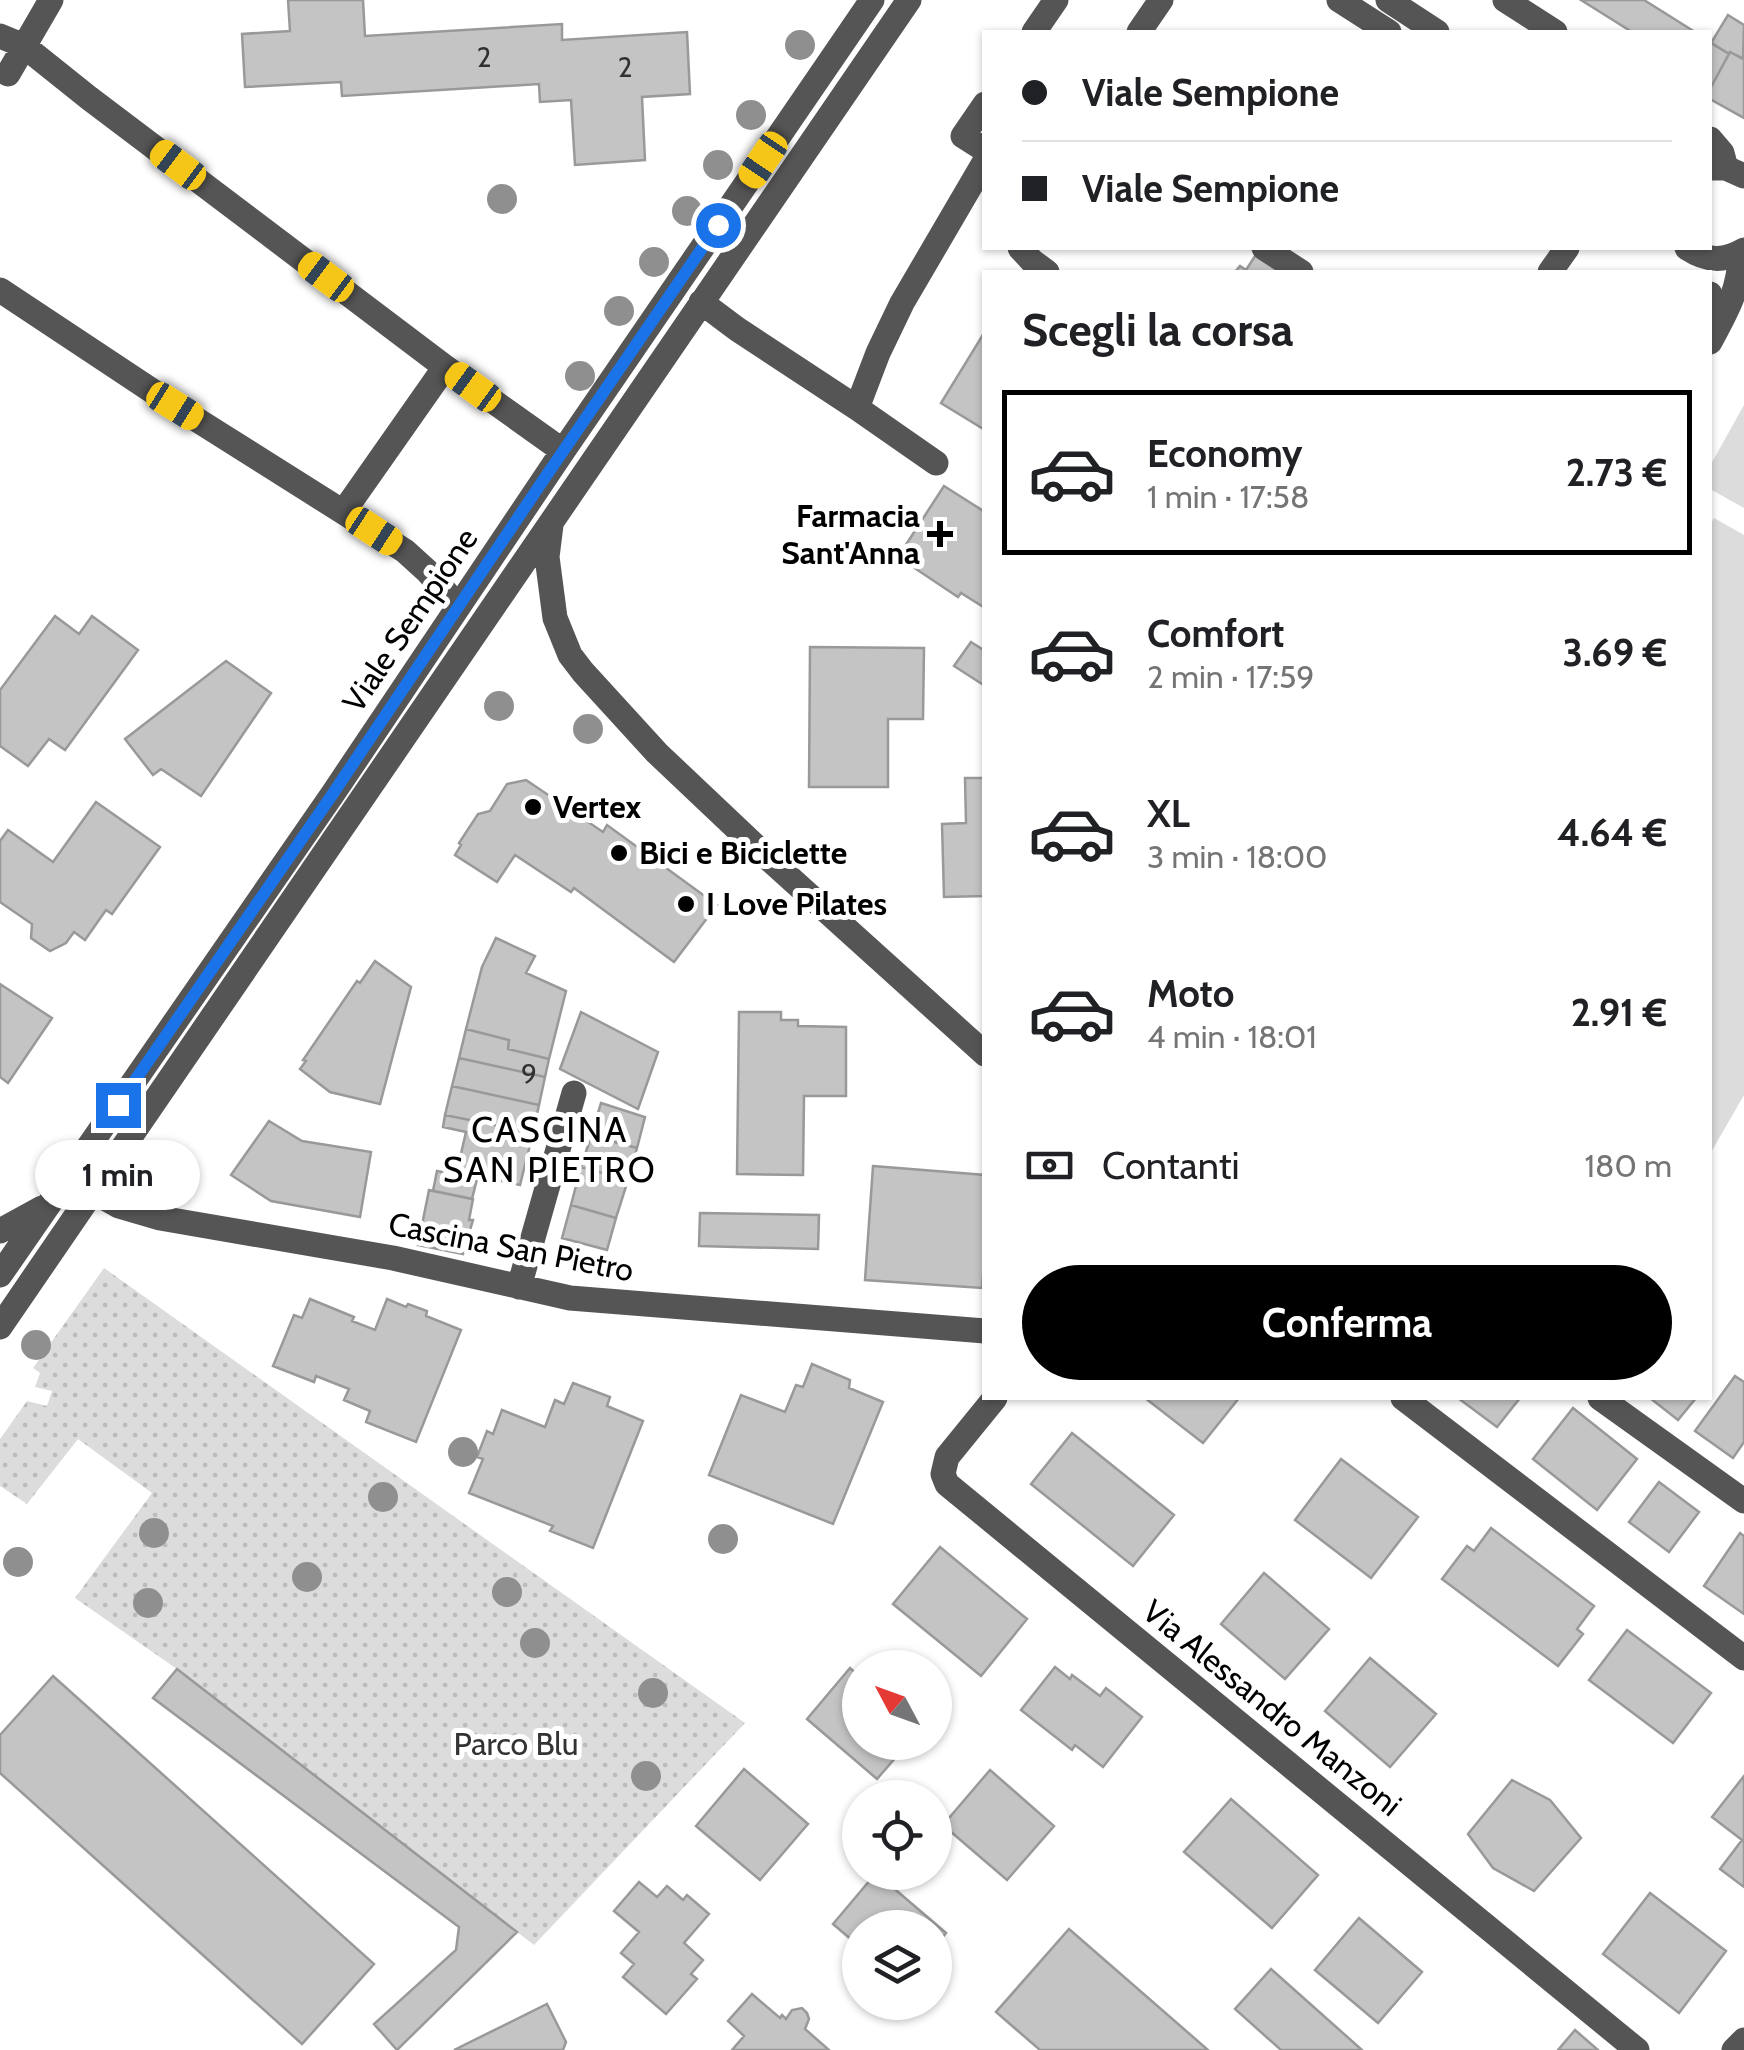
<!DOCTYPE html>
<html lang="it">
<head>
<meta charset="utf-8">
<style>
	:root { --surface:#fff; --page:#f2f2f2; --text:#202124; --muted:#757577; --line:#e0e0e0; --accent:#000 }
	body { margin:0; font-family:Cabin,sans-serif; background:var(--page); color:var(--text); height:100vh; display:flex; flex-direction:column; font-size:38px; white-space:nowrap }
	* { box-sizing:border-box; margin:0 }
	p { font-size:32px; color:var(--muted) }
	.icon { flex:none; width:55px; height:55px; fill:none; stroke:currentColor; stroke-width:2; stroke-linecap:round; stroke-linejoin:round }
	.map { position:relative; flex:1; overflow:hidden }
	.sheet { position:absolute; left:982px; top:270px; width:730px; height:1130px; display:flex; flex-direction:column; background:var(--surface); border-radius:0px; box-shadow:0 2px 8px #0004 }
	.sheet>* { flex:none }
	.banner { position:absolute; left:982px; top:30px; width:730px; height:220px; border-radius:0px; box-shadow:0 2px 8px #0004; display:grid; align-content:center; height:220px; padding:0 40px; background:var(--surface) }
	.needle { width:65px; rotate:311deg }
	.buttons { position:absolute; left:842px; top:1650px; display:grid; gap:20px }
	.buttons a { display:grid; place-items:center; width:110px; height:110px; border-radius:50%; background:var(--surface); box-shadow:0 2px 8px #0004; font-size:50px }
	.end { position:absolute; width:45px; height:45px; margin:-22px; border:12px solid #1a73e8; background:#fff; box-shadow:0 0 0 5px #fff }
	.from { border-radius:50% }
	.bubble { position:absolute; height:70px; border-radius:35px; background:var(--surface); box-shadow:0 2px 8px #0004; font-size:32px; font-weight:800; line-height:70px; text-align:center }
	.car { position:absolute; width:30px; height:60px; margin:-30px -15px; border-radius:12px; box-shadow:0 0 8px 2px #0007; background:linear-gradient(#f5c518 24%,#345 0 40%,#f5c518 0 76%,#345 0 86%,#f5c518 0) }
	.banner b { display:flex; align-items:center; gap:35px; height:95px; font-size:38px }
	.banner b+b { border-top:2px solid var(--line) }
	.banner i { width:25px; height:25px; background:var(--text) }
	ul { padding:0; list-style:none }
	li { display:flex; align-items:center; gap:30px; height:165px; margin:0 20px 15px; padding:0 20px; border:5px solid transparent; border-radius:0px }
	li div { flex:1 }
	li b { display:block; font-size:38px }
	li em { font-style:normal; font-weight:800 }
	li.on { border-color:var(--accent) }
	li>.icon { width:90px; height:90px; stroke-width:1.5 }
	h2 { padding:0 40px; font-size:45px; line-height:120px }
	.pay { display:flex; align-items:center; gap:25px; height:110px; padding:0 40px; font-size:38px }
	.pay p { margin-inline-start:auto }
	.primary-button { display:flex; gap:20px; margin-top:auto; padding:20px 40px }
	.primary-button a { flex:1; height:115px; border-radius:60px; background:var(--accent); color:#fff; font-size:40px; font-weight:800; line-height:115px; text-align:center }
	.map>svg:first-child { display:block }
</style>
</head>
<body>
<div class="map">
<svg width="1744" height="2050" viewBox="0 0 1744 2050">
	<defs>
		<pattern id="park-dots" width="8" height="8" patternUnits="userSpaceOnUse" patternTransform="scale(2.5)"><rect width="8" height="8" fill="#dcdcdc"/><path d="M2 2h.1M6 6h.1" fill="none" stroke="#bbb" stroke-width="1.8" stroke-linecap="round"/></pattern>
	</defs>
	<rect width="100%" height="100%" fill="#fff"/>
	<path fill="url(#park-dots)" d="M104 1268 745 1723 534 1945 177 1669 75 1598 152 1493 78 1439 27 1504 0 1486V1439L27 1401 47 1406 52 1391 35 1387 40 1373 33 1368Z"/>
	<path fill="#dcdcdc" d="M1744 405V508L1710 489V466Z
		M1714 518 1744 535V1095L1710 1154V525Z"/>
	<path fill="#c4c4c4" stroke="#999" stroke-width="2.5" d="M288 0H363L365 36 562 24V40L687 32 690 94 642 97 645 160 575 165 571 100 540 102 539 84 342 96 341 82 245 87 242 34 290 31Z
		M1581 0H1644L1695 32H1632Z
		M1728 15 1744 25 1743 59 1730 52 1729 54 1711 43Z
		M1710 42 1729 54 1710 89Z
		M1730 52 1744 59V118L1710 99V89Z
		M1257 253 1287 272H1235L1240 266 1246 270Z
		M984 333 985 334V430L941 403Z
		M944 486 985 512V608L961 593 958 597 898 557Z
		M55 616 79 634 92 616 138 650 65 750 49 739 28 766 0 746V690Z
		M971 642 985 651V686L954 666Z
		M810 647 924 648 923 719H888V787H809Z
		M226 661 271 693 201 796 161 769 153 775 125 739Z
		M965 778H985V896L944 897 942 824 966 823Z
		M526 780 603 832 607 825 717 905 674 962 574 888 571 892 515 855 497 882 455 855 461 845 459 843 478 814 490 811 507 784Z
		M96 802 160 847 112 914 106 910 85 940 74 932 66 943 50 951 31 938 32 924 0 902V841L8 830 53 862Z
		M496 938 535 956 526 973 566 991 549 1059 508 1049 509 1040 466 1029 482 967Z
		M375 961 411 987 380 1104 330 1092 300 1069 306 1061 303 1060 357 981 360 983Z
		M0 984 52 1018 8 1083 0 1077Z
		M581 1012 658 1052 638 1109 560 1069Z
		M739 1012H781V1020H798V1026L846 1027V1096H804L803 1175 737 1174Z
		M466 1029 509 1040 508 1049 549 1059 545 1077 459 1058Z
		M459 1058 545 1077 539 1105 452 1086Z
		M452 1086 539 1105 533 1133 445 1115Z
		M601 1103 645 1117 637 1148 591 1136Z
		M445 1115 533 1133 520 1185 457 1171 466 1132 443 1127Z
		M269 1121 302 1141 371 1152 360 1217 271 1201 231 1175Z
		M591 1136 637 1148 628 1180 581 1167Z
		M873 1166 985 1175V1252L982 1288 865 1280Z
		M581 1167 628 1180 616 1218 571 1205Z
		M437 1171 477 1179 472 1199 433 1191Z
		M429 1190 473 1199 469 1220H473L463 1254 418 1245Z
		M571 1205 616 1218 607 1250 562 1238Z
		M700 1213 819 1215 818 1249 699 1246Z
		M310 1299 354 1317 352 1321 375 1330 387 1299 406 1307 408 1304 427 1311 426 1316 461 1330 416 1442 366 1422 370 1411 344 1400 349 1389 316 1376 314 1382 273 1366 294 1315 302 1318Z
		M812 1364 850 1380 849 1388 883 1402 833 1524 709 1475 741 1395 785 1412 796 1385 803 1387Z
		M1735 1376 1744 1382V1442L1733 1458 1695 1431Z
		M573 1383 610 1397 607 1406 643 1421 593 1548 550 1531 553 1526 469 1493 483 1459 477 1457 487 1431 493 1434 502 1410 545 1427 555 1400 564 1404Z
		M1145 1398H1239L1203 1443Z
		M1458 1398H1520L1497 1427Z
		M1650 1398H1696L1678 1420Z
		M1573 1408 1637 1459 1597 1510 1533 1459Z
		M1072 1433 1174 1515 1133 1566 1031 1484Z
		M1341 1459 1418 1517 1371 1578 1295 1520Z
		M1659 1482 1699 1512 1669 1552 1629 1522Z
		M1491 1528 1594 1606 1577 1629 1583 1634 1558 1666 1442 1579 1467 1546 1474 1551Z
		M1740 1533 1744 1536V1614L1704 1586Z
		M940 1547 1027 1619 981 1676 893 1604Z
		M1264 1573 1329 1629 1285 1679 1221 1624Z
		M1627 1630 1711 1693 1673 1743 1589 1680Z
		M1370 1658 1436 1714 1390 1767 1325 1711Z
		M1055 1667 1070 1679 1072 1675 1100 1696 1106 1688 1142 1717 1103 1767 1075 1745 1072 1750 1021 1710Z
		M850 1668 860 1677V1742H909L877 1779 807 1719Z
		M177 1669 517 1932 397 2050 374 2024 456 1950 459 1927 153 1698Z
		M53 1676 374 1964 302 2044 0 1773V1735Z
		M744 1769 808 1824 760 1880 696 1826Z
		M990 1770 1054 1826 1007 1880 943 1825Z
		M1744 1776V1887L1720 1869 1742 1840 1712 1817Z
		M1512 1780 1550 1800 1581 1838 1534 1891 1493 1868 1468 1834Z
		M1231 1799 1318 1875 1272 1928 1184 1852Z
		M876 1873 946 1933 935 1947V1928H860V1947L833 1924Z
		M639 1882 657 1897 667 1886 683 1900 687 1895 709 1914 684 1943 703 1960 691 1974 697 1979 666 2014 623 1977 634 1964 621 1953 639 1932 614 1911Z
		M1650 1893 1726 1951 1679 2013 1603 1954Z
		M1359 1918 1422 1972 1378 2023 1315 1970Z
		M1069 1929 1208 2050H1040L996 2012Z
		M1271 1969 1362 2050H1281L1235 2009Z
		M752 1994 780 2018 782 2015 786 2019 792 2010 802 2008 807 2013 809 2019 805 2029 829 2050H732L744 2036 728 2021Z
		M547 2004 566 2042 563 2050H454Z
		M1575 2030 1598 2050H1558Z"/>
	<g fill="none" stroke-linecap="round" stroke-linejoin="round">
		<path stroke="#555" stroke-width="25" d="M1339 0 1389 32
			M1388 0 1437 32
			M1505 0 1555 32
			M1034 32 1056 0
			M1139 32 1161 0
			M0 36 24 46 89 98 445 367 563 451
			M8 74 51 0
			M985 104 963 136 985 150
			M1710 139 1722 153 1726 168
			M1710 168H1726L1744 176
			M1020 248 1032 261 1047 272
			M1264 248 1301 272
			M1687 248C1707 261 1724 262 1744 250
			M1550 272 1567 248
			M0 290 175 406 405 551 427 571 458 606
			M1710 294V332
			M701 302 737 329 857 408
			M1710 342C1728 308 1738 293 1741 253
			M936 463 857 408 878 353 902 303 985 161
			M344 511 445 367
			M551 525 547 557 555 618 570 655 583 672 657 753 770 860 985 1054
			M94 1192 119 1206 160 1218 393 1258 570 1298 985 1331
			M0 1231 42 1208
			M0 1275 332 795 563 451 872 0
			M519 1287 574 1093
			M0 1327 909 0
			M995 1398 947 1457 943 1474 947 1484 1637 2050
			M1403 1398 1744 1658
			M1600 1398 1744 1501
			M1734 2050 1744 2040"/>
	</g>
	<g fill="#8f8f8f">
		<circle cx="800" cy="45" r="15"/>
		<circle cx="751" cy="115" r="15"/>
		<circle cx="718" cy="165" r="15"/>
		<circle cx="502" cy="199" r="15"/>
		<circle cx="687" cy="211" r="15"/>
		<circle cx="654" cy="262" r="15"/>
		<circle cx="619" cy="311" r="15"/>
		<circle cx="580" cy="376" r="15"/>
		<circle cx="499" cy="706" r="15"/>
		<circle cx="588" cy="729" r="15"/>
		<circle cx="36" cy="1345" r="15"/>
		<circle cx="463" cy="1452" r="15"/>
		<circle cx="383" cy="1497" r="15"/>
		<circle cx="154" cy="1533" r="15"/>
		<circle cx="723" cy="1539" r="15"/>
		<circle cx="18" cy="1562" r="15"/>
		<circle cx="307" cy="1577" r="15"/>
		<circle cx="507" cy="1592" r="15"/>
		<circle cx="148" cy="1603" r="15"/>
		<circle cx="535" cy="1643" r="15"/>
		<circle cx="653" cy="1693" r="15"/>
		<circle cx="646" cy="1776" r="15"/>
	</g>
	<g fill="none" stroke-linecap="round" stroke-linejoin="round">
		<path stroke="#1a73e8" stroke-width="12" d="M118 1105 332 795 542 482 718 225"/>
	</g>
	<g fill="#000" stroke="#fff" stroke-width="4">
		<path d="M935 519h10v10h10v10h-10v10h-10v-10h-10v-10h10z"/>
		<circle cx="533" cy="807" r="10"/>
		<circle cx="619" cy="853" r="10"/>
		<circle cx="686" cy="904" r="10"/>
	</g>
	<g text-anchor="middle" stroke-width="10" stroke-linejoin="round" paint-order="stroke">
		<g font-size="28" fill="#313131">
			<text x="484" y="67">2</text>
			<text x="625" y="77">2</text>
			<text x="529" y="1084">9</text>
		</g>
		<g font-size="32" font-weight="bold" fill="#000" stroke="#fff" text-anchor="start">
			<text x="920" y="527" text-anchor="end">Farmacia<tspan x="920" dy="37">Sant'Anna</tspan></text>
			<text x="553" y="818">Vertex</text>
			<text x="639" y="864">Bici e Biciclette</text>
			<text x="706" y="915">I Love Pilates</text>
		</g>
		<g font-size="32" fill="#000" stroke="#fff">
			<text transform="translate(410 620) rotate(-56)" y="11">Viale Sempione</text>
			<text transform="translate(511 1247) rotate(11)" y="11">Cascina San Pietro</text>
			<text transform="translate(1272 1708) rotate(39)" y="11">Via Alessandro Manzoni</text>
		</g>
		<g font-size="32" fill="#333" stroke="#fff">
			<text x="516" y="1755">Parco Blu</text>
		</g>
		<g font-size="35" letter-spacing="2.5" fill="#000" stroke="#fff">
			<text x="550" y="1142">CASCINA<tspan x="550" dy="40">SAN PIETRO</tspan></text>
		</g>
	</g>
</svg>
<div class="buttons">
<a><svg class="needle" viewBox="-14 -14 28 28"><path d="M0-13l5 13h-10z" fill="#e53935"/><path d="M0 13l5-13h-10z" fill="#757577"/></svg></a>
<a><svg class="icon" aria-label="locate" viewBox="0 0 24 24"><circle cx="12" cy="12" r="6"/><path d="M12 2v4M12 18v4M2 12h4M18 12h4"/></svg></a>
<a><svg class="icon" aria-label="layers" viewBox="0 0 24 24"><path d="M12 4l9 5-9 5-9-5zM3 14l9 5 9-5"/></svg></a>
</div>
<i class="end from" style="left:718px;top:225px"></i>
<i class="end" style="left:118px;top:1105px"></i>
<div class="bubble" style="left:35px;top:1140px;width:165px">1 min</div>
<i class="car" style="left:763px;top:160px;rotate:214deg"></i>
<i class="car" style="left:178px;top:165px;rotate:307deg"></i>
<i class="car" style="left:326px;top:277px;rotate:307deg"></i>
<i class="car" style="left:473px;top:387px;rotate:306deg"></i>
<i class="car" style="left:175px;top:406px;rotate:122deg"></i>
<i class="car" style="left:374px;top:531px;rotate:123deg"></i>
<div class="banner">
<b><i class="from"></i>Viale Sempione</b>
<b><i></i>Viale Sempione</b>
</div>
<section class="sheet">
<h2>Scegli la corsa</h2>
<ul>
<li class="on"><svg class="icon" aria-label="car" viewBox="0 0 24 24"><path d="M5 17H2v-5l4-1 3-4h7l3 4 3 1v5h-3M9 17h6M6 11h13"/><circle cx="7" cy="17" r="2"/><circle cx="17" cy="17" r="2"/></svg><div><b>Economy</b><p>1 min · 17:58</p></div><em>2.73 €</em></li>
<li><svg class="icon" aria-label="car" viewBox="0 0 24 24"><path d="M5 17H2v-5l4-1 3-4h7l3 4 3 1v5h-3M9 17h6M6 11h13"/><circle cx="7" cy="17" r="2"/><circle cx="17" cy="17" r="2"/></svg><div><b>Comfort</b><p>2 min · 17:59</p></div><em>3.69 €</em></li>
<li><svg class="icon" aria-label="car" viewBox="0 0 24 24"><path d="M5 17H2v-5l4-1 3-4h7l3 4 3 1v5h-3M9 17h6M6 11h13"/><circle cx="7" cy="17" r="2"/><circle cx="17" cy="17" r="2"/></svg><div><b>XL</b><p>3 min · 18:00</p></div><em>4.64 €</em></li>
<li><svg class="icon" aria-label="car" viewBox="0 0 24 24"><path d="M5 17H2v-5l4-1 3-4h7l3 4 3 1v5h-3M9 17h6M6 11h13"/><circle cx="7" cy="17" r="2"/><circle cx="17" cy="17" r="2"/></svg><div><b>Moto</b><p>4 min · 18:01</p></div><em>2.91 €</em></li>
</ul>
<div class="pay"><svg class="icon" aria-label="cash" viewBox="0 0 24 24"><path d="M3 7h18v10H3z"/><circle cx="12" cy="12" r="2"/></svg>Contanti<p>180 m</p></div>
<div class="primary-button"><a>Conferma</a></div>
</section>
</div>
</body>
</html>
